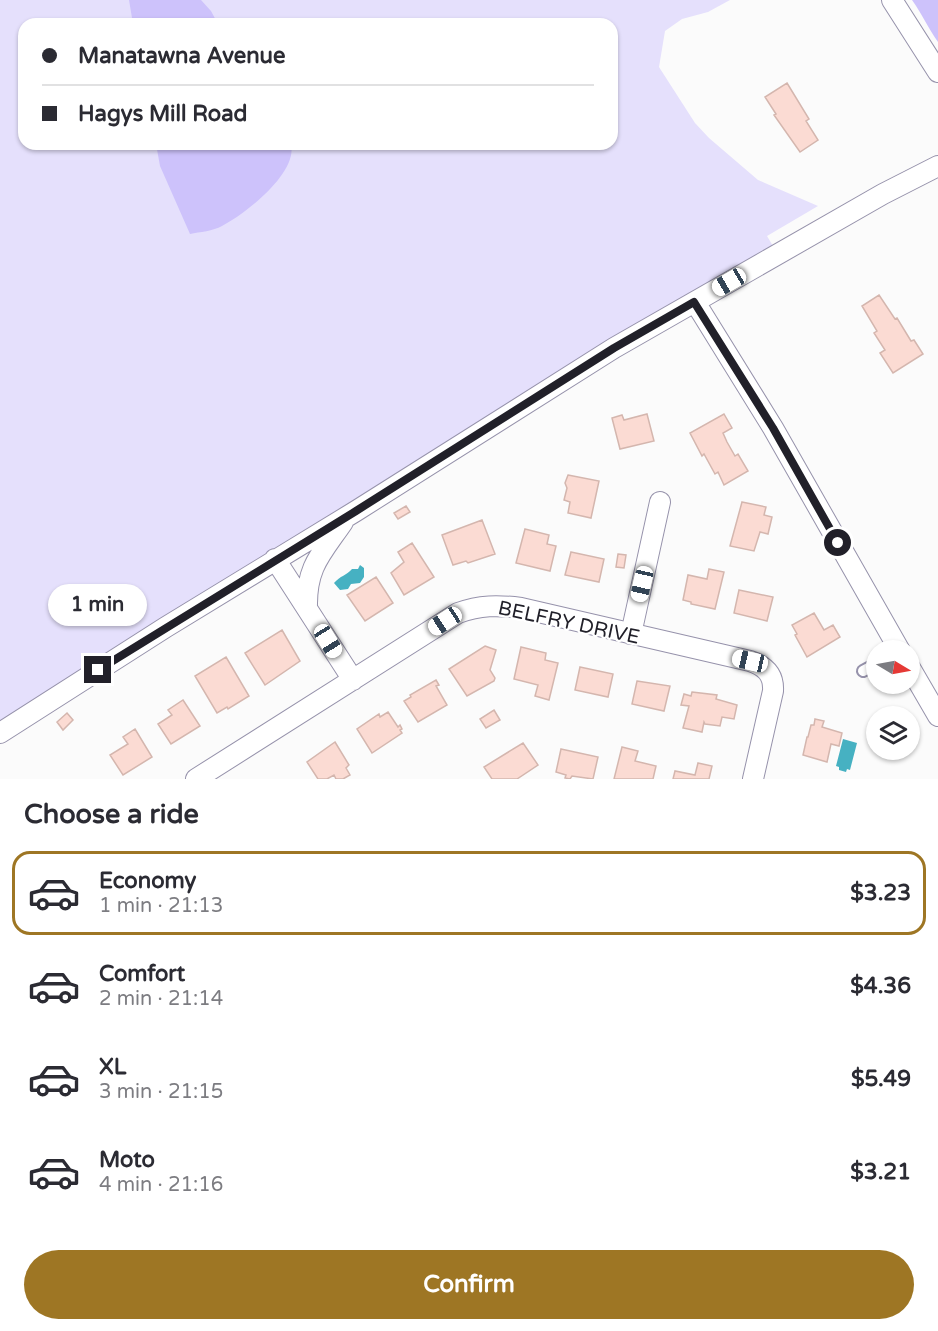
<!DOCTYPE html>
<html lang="en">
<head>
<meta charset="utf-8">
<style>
	:root { --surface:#fff; --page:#f7f7f7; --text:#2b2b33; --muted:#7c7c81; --line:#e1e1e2; --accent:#9e7624 }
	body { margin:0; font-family:"Varela Round",sans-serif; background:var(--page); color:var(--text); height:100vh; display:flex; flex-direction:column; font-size:22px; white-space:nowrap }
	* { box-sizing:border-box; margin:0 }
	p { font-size:20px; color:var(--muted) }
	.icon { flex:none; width:33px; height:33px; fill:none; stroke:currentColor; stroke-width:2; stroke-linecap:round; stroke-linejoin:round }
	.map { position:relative; height:779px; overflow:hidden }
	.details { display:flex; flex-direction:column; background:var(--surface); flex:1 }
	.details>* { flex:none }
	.guide { position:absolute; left:18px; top:18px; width:600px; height:132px; border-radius:18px; box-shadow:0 2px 4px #0004; display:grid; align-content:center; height:132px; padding:0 24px; background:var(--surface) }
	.needle { width:39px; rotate:100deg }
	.controls { position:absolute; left:866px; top:640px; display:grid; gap:12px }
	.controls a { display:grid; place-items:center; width:54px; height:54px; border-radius:50%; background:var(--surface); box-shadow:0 2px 4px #0004; font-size:30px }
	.end { position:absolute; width:27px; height:27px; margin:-14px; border:8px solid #212029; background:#fff; box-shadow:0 0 0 3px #fff }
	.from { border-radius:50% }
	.bubble { position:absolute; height:42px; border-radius:21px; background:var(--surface); box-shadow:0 2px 4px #0004; font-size:20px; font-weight:700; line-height:42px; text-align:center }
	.car { position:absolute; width:18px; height:36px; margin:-18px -9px; border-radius:8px; box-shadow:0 0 4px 2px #0007; background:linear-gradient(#fff 24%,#345 0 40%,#fff 0 76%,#345 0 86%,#fff 0) }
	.guide b { display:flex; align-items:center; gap:21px; height:57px; font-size:22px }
	.guide b+b { border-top:2px solid var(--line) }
	.guide i { width:15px; height:15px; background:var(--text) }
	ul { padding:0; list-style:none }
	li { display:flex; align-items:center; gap:18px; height:84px; margin:0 12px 9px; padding:0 12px; border:3px solid transparent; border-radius:18px }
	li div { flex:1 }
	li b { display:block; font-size:22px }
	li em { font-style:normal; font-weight:700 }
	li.selected { border-color:var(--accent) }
	li>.icon { width:54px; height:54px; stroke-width:1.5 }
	h2 { padding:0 24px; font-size:27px; line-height:72px }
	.primary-button { display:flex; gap:12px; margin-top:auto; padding:12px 24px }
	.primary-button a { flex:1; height:69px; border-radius:36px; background:var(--accent); color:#fff; font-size:24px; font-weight:700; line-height:69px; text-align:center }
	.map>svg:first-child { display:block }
</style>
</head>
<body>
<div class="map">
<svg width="938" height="779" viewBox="0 0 938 779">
	<rect width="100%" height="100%" fill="#fbfbfb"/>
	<path fill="#e5e0fc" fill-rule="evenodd" d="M0 0H730L708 12 682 19 665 31 659 67 695 123 709 138 758 180 818 206 767 236 773 246 0 723ZM24 24H612V144H24Z"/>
	<path fill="#cdc2fb" d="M129 0H201L211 11 218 24H133Z
		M912 0H938V42C928 28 922 14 912 0Z
		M156 144H291C298 173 245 214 222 226 213 231 200 232 190 234L160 166Z"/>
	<path fill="#46b1c2" d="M360 565 364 568V577L360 583 351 584 348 589 340 590 334 583C340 576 347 575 352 569H358Z
		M843 739 857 743 850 770 847 769 846 772 839 770V767L836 766Z"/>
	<path fill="#fbdbd3" stroke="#d4b6ae" stroke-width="1.5" d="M787 83 809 119 806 121 818 140 800 152 774 115 776 114 765 97Z
		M879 295 895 319 897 318 911 341 914 340 923 354 893 373 880 353 885 350 874 333 877 331 862 306Z
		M647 414 654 441 620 449 612 418 622 415 624 420Z
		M724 414 732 428 723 433 727 442 735 456 738 454 748 471 724 485 718 472 715 474 704 454 702 456 690 433Z
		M568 475 599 481 591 518 568 513 570 502 564 500 567 488 565 483Z
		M742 502 766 507 764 515 772 517 768 534 760 532 754 551 730 546Z
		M406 506 410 512 398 519 394 513Z
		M482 520 495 554 468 563 466 561 453 565 442 535Z
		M525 529 549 535 547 544 556 546 550 571 516 563Z
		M412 543 434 577 404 595 391 573 404 562 398 552Z
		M571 552 604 559 599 582 565 575Z
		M618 554 626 555 624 568 616 567Z
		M709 569 724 572 715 609 691 604V602L683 600 688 575 707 579Z
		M376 577 393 603 365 621 347 595Z
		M739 590 773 597 767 621 734 613Z
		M814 613 824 630 833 625 840 637 807 657 795 635 797 634 792 625Z
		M282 630 300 661 265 685 245 653Z
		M485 646 496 650 490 670 495 678 494 681 467 696 449 669Z
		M521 647 546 653 545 660 558 663 549 700 535 696 538 685 514 679Z
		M226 657 249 696 228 709 227 707 217 713 195 676Z
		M580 667 613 674 608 697 575 690Z
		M436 680 439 685 436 686 447 705 418 722 404 701 411 697 410 695Z
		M637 681 670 686 664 711 632 704Z
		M692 692 717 695 716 699 737 705 734 719 722 717 720 726 705 724 704 722 702 732 683 728 689 706 681 705 684 694 691 696Z
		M183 700 200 726 171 744 158 724 172 715 168 710Z
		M494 710 500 720 486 728 480 719Z
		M388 712 398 727 400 725 402 729 400 730 402 733 372 753 357 729 379 714 380 717Z
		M67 713 73 720 63 730 57 722Z
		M815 719 824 721 822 727 842 733 839 746 831 744 827 762 803 755 807 737H808L811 725H814Z
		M135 729 152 757 123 775 110 755 128 744 123 737Z
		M335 742 349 765 346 768 350 775 343 779H336L334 775 327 779H318L307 762Z
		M523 743 538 765 517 779H492L484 767Z
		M622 747 638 751 635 761 656 766 653 779H614Z
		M561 749 598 757 593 779 572 776 570 779 565 778 566 775 556 772Z
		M698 763 712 766 709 779H673L675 771 695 775Z"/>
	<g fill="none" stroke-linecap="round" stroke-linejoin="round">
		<defs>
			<path id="service" d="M863 671 876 664"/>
			<path id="minor" d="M892 0 938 72
				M695 302 773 428 900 651
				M275 559 353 680
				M307 608C306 567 321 554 343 522
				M631 634 660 502
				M909 666 938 716
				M0 733 166 627 356 511 614 348 883 194 938 166
				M196 779 458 613C480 605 498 605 521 608L750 661C765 666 774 674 773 691L753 779"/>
		</defs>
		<use href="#service" stroke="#9692ab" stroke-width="14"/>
		<use href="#minor" stroke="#9692ab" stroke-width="22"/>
		<use href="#service" stroke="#fff" stroke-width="10"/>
		<use href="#minor" stroke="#fff" stroke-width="20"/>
	</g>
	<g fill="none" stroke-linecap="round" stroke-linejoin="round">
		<path stroke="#212029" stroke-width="8" d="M98 670 356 511 614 348 694 302 773 428 838 543"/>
	</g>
	<g text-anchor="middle" stroke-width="4.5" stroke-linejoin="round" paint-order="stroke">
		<g font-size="20" fill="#212029" stroke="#fff">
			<text transform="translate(569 622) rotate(12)" y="7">BELFRY DRIVE</text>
		</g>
	</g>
</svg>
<div class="controls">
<a><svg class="needle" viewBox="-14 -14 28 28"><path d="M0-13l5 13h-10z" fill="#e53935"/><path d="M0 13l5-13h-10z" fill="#7c7c81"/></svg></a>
<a><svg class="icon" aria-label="layers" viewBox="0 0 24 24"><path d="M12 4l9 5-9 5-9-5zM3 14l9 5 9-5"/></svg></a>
</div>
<i class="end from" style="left:838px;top:543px"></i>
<i class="end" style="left:98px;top:670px"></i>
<div class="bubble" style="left:48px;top:584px;width:99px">1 min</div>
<i class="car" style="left:729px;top:282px;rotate:240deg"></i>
<i class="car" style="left:642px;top:584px;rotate:193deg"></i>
<i class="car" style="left:445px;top:621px;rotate:237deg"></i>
<i class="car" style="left:328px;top:641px;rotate:148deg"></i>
<i class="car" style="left:750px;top:661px;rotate:283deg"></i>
<div class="guide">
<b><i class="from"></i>Manatawna Avenue</b>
<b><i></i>Hagys Mill Road</b>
</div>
</div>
<section class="details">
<h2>Choose a ride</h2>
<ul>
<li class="selected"><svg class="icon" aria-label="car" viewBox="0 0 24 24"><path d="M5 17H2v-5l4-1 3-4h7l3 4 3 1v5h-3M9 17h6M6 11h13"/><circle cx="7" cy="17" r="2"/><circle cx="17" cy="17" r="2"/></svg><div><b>Economy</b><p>1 min · 21:13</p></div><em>$3.23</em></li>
<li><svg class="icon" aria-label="car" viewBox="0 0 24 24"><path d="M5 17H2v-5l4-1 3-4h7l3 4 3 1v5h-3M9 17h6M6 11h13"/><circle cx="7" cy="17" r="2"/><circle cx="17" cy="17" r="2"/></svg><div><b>Comfort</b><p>2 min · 21:14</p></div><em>$4.36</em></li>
<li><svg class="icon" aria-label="car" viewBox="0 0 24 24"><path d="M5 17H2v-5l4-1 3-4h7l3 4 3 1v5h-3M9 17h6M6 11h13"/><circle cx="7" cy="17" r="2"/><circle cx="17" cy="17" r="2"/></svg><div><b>XL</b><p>3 min · 21:15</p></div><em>$5.49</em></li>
<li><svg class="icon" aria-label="car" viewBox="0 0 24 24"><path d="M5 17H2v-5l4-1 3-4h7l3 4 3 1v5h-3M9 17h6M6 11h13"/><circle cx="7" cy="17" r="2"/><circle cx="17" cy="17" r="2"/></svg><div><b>Moto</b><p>4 min · 21:16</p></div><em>$3.21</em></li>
</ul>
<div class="primary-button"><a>Confirm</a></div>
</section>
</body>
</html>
